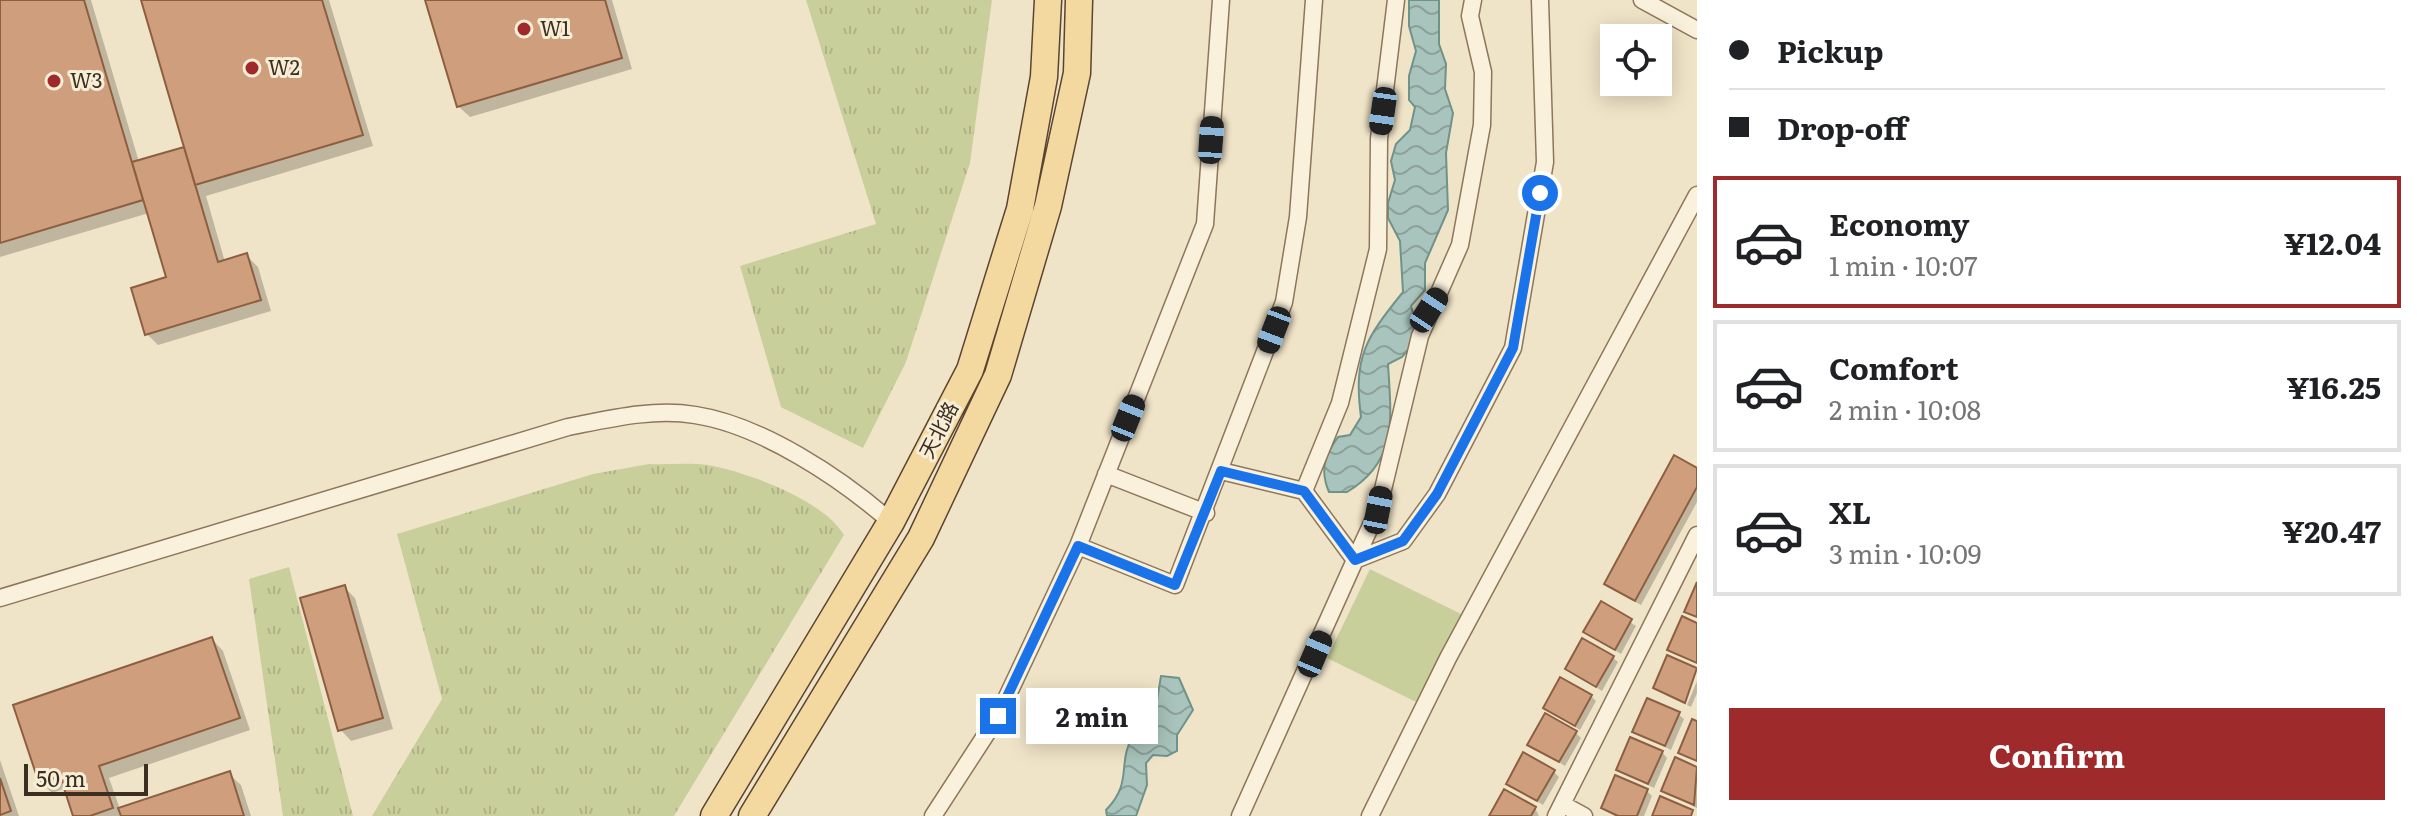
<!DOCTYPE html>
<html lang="en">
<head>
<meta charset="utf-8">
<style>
	:root { --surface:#fff; --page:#f2f2f2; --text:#202124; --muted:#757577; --line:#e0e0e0; --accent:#9e2a2b }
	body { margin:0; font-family:Literata,"Noto Sans SC",serif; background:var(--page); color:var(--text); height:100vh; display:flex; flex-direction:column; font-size:30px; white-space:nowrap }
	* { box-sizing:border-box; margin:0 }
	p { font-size:26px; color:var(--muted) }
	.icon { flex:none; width:44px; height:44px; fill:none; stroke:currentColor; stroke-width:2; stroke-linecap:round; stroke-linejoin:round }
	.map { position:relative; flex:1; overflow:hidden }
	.side { display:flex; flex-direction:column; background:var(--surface); width:720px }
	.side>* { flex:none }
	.guide { display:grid; align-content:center; height:176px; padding:0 32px; background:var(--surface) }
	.tools { position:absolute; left:1600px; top:24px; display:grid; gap:16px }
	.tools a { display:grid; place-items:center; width:72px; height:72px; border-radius:0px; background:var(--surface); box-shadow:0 4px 20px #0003; font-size:40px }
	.scale { position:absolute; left:24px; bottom:20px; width:124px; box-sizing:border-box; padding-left:8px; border:4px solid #3d2e20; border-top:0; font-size:22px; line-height:28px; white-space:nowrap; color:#3d2e20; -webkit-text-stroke:6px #f7eed8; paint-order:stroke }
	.end { position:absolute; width:36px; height:36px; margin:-18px; border:10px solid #1a73e8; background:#fff; box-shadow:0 0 0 4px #fff }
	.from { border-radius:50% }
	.bubble { position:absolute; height:56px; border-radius:0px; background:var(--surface); box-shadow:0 4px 20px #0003; font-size:26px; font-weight:700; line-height:56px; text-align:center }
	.car { position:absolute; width:24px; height:48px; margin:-24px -12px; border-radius:10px; box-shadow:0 0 6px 2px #0007; background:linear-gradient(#222 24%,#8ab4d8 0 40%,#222 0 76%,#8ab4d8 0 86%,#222 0) }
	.guide b { display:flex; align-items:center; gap:28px; height:76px; font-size:30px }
	.guide b+b { border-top:2px solid var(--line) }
	.guide i { width:20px; height:20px; background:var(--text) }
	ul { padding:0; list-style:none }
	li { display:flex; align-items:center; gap:24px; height:132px; margin:0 16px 12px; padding:0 16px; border:4px solid var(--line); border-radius:0px }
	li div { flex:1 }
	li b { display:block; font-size:30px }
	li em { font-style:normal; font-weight:700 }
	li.active { border-color:var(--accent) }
	li>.icon { width:72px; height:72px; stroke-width:1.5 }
	.cta { display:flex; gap:16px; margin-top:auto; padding:16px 32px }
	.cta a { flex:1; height:92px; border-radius:0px; background:var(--accent); color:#fff; font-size:32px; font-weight:700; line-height:92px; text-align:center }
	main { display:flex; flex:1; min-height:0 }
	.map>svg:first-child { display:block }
</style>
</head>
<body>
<main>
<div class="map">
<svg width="1697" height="816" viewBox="0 0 1697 816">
	<defs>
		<pattern id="grass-tufts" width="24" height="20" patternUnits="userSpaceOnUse" patternTransform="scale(2)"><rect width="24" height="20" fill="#c9cf9b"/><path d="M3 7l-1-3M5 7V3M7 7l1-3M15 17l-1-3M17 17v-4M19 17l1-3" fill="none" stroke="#aeb285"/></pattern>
		<pattern id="water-waves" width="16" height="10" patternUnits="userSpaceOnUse" patternTransform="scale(2)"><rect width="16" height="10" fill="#a9c4bc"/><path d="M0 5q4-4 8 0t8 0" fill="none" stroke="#8ba098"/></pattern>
	</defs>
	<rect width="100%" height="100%" fill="#f0e4c8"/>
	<path fill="url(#grass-tufts)" d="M806 0H992L970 163 906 362 863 448 781 407 740 266 876 224Z
		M649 464C670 465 693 462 713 466 752 474 824 501 844 535L674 816H372L442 699 397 534 593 474Z
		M289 567 353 816H283L249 579Z"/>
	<path fill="#c9cf9b" d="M1370 569 1461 614 1418 703 1327 658Z"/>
	<path fill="url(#water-waves)" stroke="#6f938a" stroke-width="2" d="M1409 0H1439V44L1446 64 1445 89 1453 113 1446 153 1448 210 1425 263V290L1411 306 1420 336 1402 357 1388 364C1391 417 1399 461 1347 492H1329C1320 471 1324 456 1338 437L1350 435 1361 417C1353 356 1366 338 1403 292L1400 241 1388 218V203L1395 180 1391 161 1396 144 1410 130 1415 107 1409 100V76L1416 51 1409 26Z
		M1161 676 1179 678 1193 710 1177 735V751L1167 756 1153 755 1146 763 1147 785 1136 816H1107L1106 810C1134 782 1116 762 1134 734 1138 728 1148 723 1154 718Z"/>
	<path fill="#0003" d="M0 0H91L139 162 187 148 143 0H329L373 146 206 196 225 262 246 255 258 267 271 311 158 345 147 334 169 279 149 213 0 257Z
		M427 0H612L632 69 470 117 458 106Z
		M1697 470V502L1641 605 1612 589 1606 584Z
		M344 587 355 598 393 729 351 741 340 729Z
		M1601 604 1636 626 1621 654 1586 632Z
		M212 639 223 651 250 730 109 778 120 809 229 774 241 785 251 816H75L66 788 52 793 41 782Z
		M1612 657 1618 662 1602 691 1567 669Z
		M1668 658 1697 670 1683 703 1655 688Z
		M1697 681V693L1691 707 1687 705Z
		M1591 696 1596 701 1580 730 1545 708Z
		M1678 714 1684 719 1671 750 1635 731Z
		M1576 733 1581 738 1565 766 1530 744Z
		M1662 752 1667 758 1654 788 1618 770Z
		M0 760 19 816H0Z
		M1676 760 1697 769V808L1663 791Z
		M1554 772 1559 777 1543 805 1508 783Z
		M1647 791 1652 796 1644 816H1615L1603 808Z
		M1535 808 1539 816H1491Z"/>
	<path fill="#cf9f7d" stroke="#8d5f41" stroke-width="2" d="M0 0H84L143 200 0 243Z
		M141 0H322L363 135 195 185Z
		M425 0H605L622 58 457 107Z
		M184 147 218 262 247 253 261 300 145 335 131 288 166 277 132 162Z
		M1674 455 1697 468V487L1635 601 1604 584Z
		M1697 582V617L1684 612Z
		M345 585 383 718 338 731 300 598Z
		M1601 601 1632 619 1615 650 1583 632Z
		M1682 616 1697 623V663L1667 650Z
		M212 637 240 718 99 766 113 808 90 816H73L60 776 39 783 13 705Z
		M1582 638 1614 656 1596 687 1565 669Z
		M1667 655 1697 668 1685 703 1653 688Z
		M1560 677 1592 695 1575 726 1543 708Z
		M1647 698 1680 712 1665 746 1632 732Z
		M1545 713 1577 731 1559 762 1527 745Z
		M1692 719 1697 721V761L1678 753Z
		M1630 737 1663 751 1648 784 1616 770Z
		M1523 752 1555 770 1537 801 1506 784Z
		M1675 757 1697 767 1694 805 1661 791Z
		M230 771 244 816H121L118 808Z
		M1615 775 1648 789 1637 816H1618L1601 808Z
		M0 778 11 811 0 815Z
		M1504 789 1536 807 1531 816H1489Z
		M1660 796 1693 810 1691 816H1652Z"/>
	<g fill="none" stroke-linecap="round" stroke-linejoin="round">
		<defs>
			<path id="minor" d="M1642 0 1697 30
				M1221 471 1304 491 1355 560 1378 510 1420 336 1460 245 1482 125 1483 72 1470 16 1473 0
				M1106 474 1206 513
				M1304 491 1340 403 1378 249 1379 139 1396 0
				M1078 546 1175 585 1284 302 1298 217 1314 0
				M0 598 568 427C609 419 653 408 695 415 761 425 841 478 891 522
				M1562 804 1584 816
				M933 816 998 716 1078 546 1205 224 1221 0
				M1240 816 1355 560 1403 541 1437 494 1513 348 1545 162 1540 0
				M1370 816 1448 658 1697 195
				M1556 816 1697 535"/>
			<path id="primary" d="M714 816 891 522 970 370 1020 209 1044 77 1048 0
				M752 816 921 538 998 375 1048 206 1077 73 1079 0"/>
		</defs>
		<use href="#minor" stroke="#8d765c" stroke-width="19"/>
		<use href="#primary" stroke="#5b4430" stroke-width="29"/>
		<use href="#minor" stroke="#faf1dc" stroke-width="16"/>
		<use href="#primary" stroke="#f3d9a0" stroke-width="26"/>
	</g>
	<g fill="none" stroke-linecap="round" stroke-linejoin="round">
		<path stroke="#1a73e8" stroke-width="10" d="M998 716 1078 546 1175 585 1221 471 1304 491 1355 560 1403 541 1437 494 1513 348 1540 193"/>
	</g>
	<g fill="#9e2a2b" stroke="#f7eed8" stroke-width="3">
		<circle cx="524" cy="29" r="8"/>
		<circle cx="252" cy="68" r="8"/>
		<circle cx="54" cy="81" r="8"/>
	</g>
	<g text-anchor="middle" stroke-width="6" stroke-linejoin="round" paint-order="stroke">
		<g font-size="20" fill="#3d2e20" stroke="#f7eed8" text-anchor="start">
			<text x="540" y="36">W1</text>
			<text x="268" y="75">W2</text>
			<text x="70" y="88">W3</text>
		</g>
		<g font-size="20" fill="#3d2e20" stroke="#f7eed8">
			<text transform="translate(939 430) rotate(-63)" y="7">天北路</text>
		</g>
	</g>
</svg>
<div class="tools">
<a><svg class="icon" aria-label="locate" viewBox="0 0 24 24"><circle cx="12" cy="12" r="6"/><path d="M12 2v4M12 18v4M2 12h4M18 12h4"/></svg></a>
</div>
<div class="scale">50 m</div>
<i class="end from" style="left:1540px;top:193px"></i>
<i class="end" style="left:998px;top:716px"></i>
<div class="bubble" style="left:1026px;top:688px;width:132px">2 min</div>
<i class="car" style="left:1383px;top:111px;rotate:188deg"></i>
<i class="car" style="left:1211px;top:140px;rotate:4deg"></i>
<i class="car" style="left:1429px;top:310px;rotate:33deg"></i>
<i class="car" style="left:1274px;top:330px;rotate:201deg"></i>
<i class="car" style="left:1128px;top:418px;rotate:22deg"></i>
<i class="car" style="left:1378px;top:510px;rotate:11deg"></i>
<i class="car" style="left:1315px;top:654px;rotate:23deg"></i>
</div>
<section class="side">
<div class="guide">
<b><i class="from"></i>Pickup</b>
<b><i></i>Drop-off</b>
</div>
<ul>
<li class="active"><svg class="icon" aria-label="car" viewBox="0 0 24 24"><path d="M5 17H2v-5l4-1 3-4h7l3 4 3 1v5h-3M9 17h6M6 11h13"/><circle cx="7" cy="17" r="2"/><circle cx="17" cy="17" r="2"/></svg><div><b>Economy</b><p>1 min · 10:07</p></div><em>¥12.04</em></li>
<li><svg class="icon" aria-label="car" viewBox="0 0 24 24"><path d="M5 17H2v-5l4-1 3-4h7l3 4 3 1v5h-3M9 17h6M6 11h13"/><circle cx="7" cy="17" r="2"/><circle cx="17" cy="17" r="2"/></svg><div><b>Comfort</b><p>2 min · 10:08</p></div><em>¥16.25</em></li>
<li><svg class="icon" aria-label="car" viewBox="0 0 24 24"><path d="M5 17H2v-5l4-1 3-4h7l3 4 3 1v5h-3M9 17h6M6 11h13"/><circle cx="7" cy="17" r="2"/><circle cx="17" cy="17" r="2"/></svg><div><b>XL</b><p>3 min · 10:09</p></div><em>¥20.47</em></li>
</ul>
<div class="cta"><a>Confirm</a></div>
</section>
</main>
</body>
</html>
